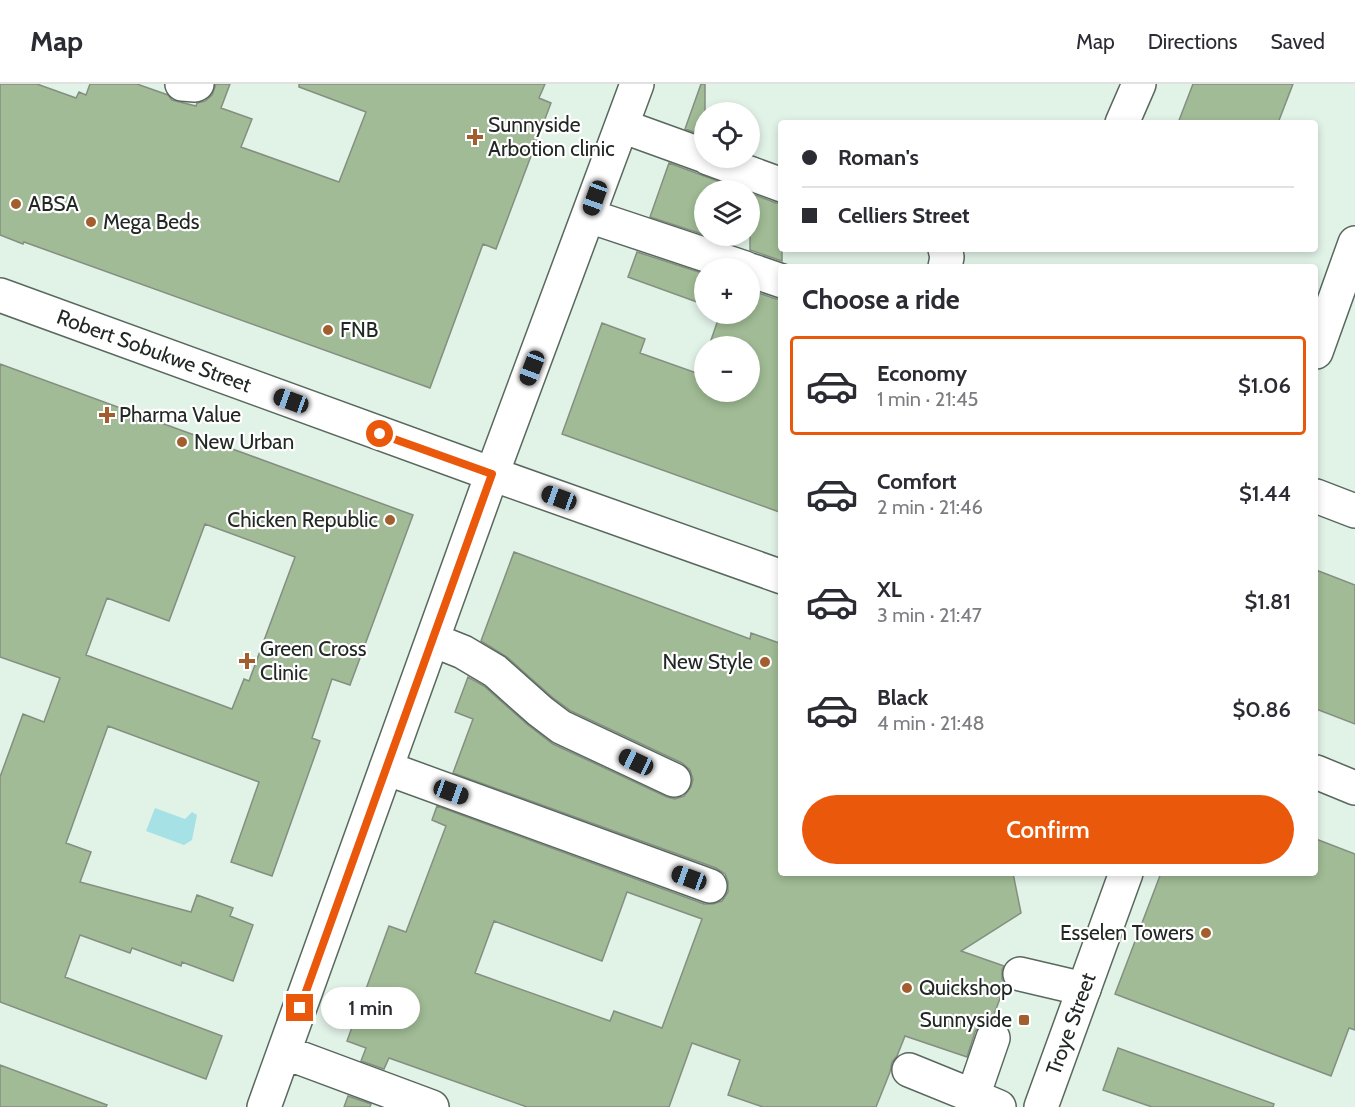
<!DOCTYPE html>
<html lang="en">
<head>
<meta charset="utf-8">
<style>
	:root { --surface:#fff; --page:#f2f2f3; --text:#2b2b33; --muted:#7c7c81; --line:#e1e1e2; --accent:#ea580c }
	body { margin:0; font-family:Cabin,sans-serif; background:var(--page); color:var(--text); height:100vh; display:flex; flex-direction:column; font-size:22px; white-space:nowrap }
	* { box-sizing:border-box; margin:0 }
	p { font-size:20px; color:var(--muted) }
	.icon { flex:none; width:33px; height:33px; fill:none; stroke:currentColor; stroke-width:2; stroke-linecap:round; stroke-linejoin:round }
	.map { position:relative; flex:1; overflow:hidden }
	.sheet { position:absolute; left:778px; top:180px; width:540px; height:612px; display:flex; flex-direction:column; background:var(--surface); border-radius:6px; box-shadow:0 3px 9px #0003 }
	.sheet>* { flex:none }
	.top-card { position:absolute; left:778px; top:36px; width:540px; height:132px; border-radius:6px; box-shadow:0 3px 9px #0003; display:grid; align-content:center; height:132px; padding:0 24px; background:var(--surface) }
	.controls { position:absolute; left:694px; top:18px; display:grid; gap:12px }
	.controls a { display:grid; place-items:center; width:66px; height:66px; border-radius:50%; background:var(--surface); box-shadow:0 3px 9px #0003; font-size:30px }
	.end { position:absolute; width:27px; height:27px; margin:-14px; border:8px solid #ea580c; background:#fff; box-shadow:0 0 0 3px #fff }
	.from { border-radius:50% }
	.bubble { position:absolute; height:42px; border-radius:21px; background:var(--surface); box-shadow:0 3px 9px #0003; font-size:20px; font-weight:600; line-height:42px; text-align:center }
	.car { position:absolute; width:18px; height:36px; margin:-18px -9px; border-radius:8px; box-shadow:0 0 4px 2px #0007; background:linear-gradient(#222 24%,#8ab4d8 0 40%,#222 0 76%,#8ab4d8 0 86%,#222 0) }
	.top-card b { display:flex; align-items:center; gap:21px; height:57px; font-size:22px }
	.top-card b+b { border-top:2px solid var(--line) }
	.top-card i { width:15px; height:15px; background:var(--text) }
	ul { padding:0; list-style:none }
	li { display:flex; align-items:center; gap:18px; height:99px; margin:0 12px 9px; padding:0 12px; border:3px solid transparent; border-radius:6px }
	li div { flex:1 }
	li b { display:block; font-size:22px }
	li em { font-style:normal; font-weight:600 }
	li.on { border-color:var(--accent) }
	li>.icon { width:54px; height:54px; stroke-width:1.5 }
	h2 { padding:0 24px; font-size:27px; line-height:72px }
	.action { display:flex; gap:12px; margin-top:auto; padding:12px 24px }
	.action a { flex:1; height:69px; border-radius:36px; background:var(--accent); color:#fff; font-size:24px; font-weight:600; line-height:69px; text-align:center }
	header { display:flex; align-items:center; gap:36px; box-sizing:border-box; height:84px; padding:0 30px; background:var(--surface); border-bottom:2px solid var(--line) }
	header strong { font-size:28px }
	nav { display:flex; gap:33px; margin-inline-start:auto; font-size:21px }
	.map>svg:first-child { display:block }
</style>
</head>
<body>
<header>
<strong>Map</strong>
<nav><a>Map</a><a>Directions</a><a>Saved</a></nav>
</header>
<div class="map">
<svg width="1355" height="1023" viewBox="0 0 1355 1023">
	<rect width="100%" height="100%" fill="#e1f2e7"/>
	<path fill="#a6e2e5" d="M155 724 185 735 192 728 197 731 192 756 184 761 146 747Z"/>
	<path fill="#a0bb95" stroke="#858f81" stroke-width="1.5" fill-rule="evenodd" d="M0 0H37L76 14 79 8 86 11 90 0H137L168 11 172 16 196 22 197 19 205 17 212 11 216 0H230L221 24 252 35 241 63 339 98 366 28 299 3V0H545L539 14 551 19 496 165 483 160 430 304 24 158 23 160 0 151Z
		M701 0H705V52L685 45Z
		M1193 0H1293L1278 39H1178Z
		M669 79 742 106H705V151L650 133Z
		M750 109 776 119H782V177L750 166Z
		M637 168 705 190V221L628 193Z
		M750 206 776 215H782V429L562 350 602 239 645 255 640 269 705 292V308H750V262H709L720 230H750Z
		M0 280 413 431 350 601 332 595 312 654 320 657 272 792 231 778 259 698 108 642 66 759 91 768 80 798 191 828 197 811 233 824 230 832 253 841 233 897 182 878 181 882 132 864 130 869 80 851 65 893 222 952 206 995 0 918V693L23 630 44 638 60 594 0 573ZM205 440 295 473 249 597 244 595 232 625 86 571 107 514 169 537Z
		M514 468 750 555 751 549 782 560V789H1013L1021 829 961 867 1004 882 1002 886V895L1005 901 992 936H989L980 940 975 948 967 973 905 952 897 972 892 978 890 988 876 1023H763L728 1011 740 976 692 959 669 1023H527L389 974 384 985 361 977 366 964 347 957 389 842 406 848 446 742 432 736 437 722 704 820H713L722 817 728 808V798L725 790 716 784 453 689 473 635 455 628 468 593 484 602 528 641 553 660 667 713 675 715 684 712 691 703 693 695 690 686 682 679 571 627 552 613 507 573 481 557ZM627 808 702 835 662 944 614 927 610 937 475 889 494 837 602 877Z
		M1316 486 1355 501V640L1316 625Z
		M1316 755 1355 770V946L1349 944 1331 992 1115 910 1161 789H1316Z
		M1118 964 1274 1020 1273 1023H1152L1103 1006Z
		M0 981 107 1021 106 1023H0Z
		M348 1012 371 1020 370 1023H344Z"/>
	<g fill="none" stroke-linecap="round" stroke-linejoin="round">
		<defs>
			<path id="minor" d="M182 0 195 1 197 0
				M1122 39 1139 0
				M622 42 705 72
				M708 74 782 101
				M589 132 745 184
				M945 183 947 173 945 165
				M750 186 782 197
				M0 211 492 390 782 493
				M1316 412 1355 427
				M433 556 463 568 495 587 540 627 561 643 674 696
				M386 684 710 802
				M1316 688 1355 704
				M1020 890 1084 905
				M993 954 973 1012 999 1023
				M284 968 432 1023
				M909 986 973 1012
				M264 1023 492 390 637 0"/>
			<path id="major" d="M1316 268 1355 159
				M1041 1023 1126 789"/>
		</defs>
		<use href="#minor" stroke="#59685e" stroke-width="36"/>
		<use href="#major" stroke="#59685e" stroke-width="36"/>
		<use href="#minor" stroke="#fff" stroke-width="33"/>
		<use href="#major" stroke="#fff" stroke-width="33"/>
	</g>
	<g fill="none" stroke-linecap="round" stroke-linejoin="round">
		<path stroke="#ea580c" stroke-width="8" d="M300 924 492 390 380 350"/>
	</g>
	<g fill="#a25e2f" stroke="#fff" stroke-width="2">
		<path d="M472 44h6v6h6v6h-6v6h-6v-6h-6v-6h6z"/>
		<circle cx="16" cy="120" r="6"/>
		<circle cx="91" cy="138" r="6"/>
		<circle cx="328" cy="246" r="6"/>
		<path d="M104 322h6v6h6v6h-6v6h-6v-6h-6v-6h6z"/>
		<circle cx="182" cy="358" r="6"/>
		<circle cx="390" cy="436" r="6"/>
		<path d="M244 568h6v6h6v6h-6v6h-6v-6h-6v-6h6z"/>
		<circle cx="765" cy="578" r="6"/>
		<circle cx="1206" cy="849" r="6"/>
		<circle cx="907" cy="904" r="6"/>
		<rect x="1018" y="930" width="12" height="12" rx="3"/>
	</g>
	<g text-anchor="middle" stroke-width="4.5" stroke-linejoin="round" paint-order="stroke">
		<g font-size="21" fill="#222824" stroke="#fff" text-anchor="start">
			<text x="488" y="48">Sunnyside<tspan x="488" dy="24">Arbotion clinic</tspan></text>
			<text x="28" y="127">ABSA</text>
			<text x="103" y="145">Mega Beds</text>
			<text x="340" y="253">FNB</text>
			<text x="119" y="338">Pharma Value</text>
			<text x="194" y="365">New Urban</text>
			<text x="378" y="443" text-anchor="end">Chicken Republic</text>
			<text x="260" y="572">Green Cross<tspan x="260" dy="24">Clinic</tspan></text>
			<text x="753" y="585" text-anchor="end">New Style</text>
			<text x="1194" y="856" text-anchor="end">Esselen Towers</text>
			<text x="919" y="911">Quickshop</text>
			<text x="1012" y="943" text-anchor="end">Sunnyside</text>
		</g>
		<g font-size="21" fill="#222824" stroke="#fff">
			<text transform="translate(154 267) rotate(20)" y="7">Robert Sobukwe Street</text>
			<text transform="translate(1071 940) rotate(-70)" y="7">Troye Street</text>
		</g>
	</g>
</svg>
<div class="controls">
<a><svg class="icon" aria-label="locate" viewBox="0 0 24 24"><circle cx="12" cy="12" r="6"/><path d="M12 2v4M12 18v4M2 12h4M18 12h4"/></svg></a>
<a><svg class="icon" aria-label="layers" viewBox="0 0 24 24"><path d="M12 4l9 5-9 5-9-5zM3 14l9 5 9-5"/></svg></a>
<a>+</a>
<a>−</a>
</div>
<i class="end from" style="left:380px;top:350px"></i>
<i class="end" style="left:300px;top:924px"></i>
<div class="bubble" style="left:321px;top:903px;width:99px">1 min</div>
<i class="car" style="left:595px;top:114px;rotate:200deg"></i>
<i class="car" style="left:532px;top:284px;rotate:201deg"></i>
<i class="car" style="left:291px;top:317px;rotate:290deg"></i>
<i class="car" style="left:559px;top:414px;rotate:290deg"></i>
<i class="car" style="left:636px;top:678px;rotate:295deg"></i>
<i class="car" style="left:451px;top:708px;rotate:110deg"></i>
<i class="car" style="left:689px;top:794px;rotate:290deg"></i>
<div class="top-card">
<b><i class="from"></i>Roman's</b>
<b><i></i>Celliers Street</b>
</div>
<section class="sheet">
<h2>Choose a ride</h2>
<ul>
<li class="on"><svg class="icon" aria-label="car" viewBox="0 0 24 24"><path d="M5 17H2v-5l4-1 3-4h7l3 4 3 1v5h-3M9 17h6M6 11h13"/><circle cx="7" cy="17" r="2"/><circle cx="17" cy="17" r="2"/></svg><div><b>Economy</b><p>1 min · 21:45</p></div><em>$1.06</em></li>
<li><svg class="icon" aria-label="car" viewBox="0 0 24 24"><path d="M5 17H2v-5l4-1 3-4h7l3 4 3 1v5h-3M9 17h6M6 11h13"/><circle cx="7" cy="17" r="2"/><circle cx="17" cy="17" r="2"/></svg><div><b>Comfort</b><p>2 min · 21:46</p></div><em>$1.44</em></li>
<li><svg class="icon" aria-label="car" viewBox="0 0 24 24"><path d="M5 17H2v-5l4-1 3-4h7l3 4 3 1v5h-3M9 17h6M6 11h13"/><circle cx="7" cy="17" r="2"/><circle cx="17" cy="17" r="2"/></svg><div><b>XL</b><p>3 min · 21:47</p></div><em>$1.81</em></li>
<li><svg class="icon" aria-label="car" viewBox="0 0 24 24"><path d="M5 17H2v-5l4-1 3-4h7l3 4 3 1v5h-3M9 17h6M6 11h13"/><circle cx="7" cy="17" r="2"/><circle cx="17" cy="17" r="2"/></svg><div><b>Black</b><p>4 min · 21:48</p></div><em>$0.86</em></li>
</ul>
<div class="action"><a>Confirm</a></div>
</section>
</div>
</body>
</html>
